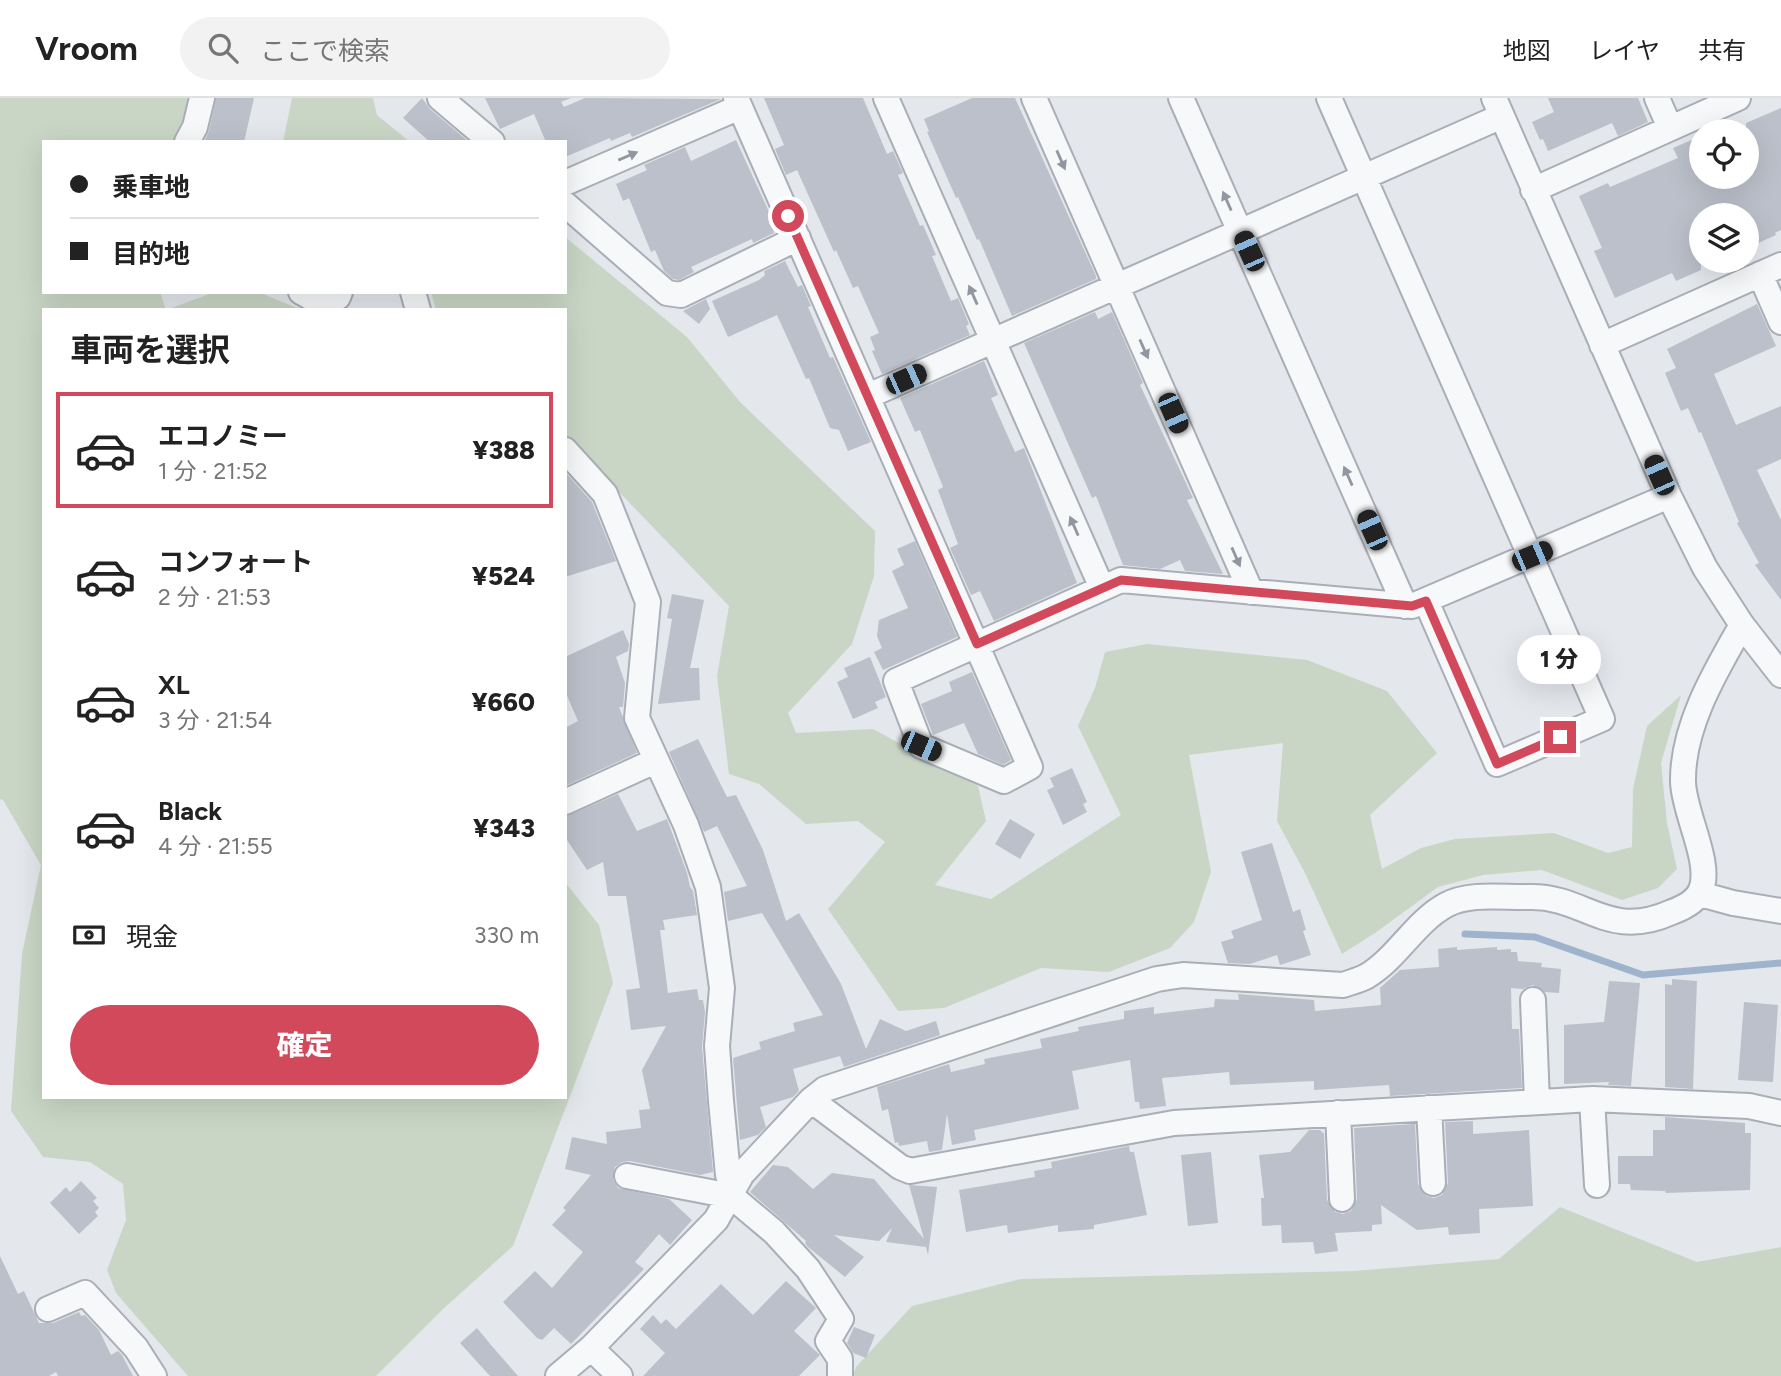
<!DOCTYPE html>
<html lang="ja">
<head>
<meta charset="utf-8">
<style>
	:root { --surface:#fff; --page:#f2f2f2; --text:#222; --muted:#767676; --line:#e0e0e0; --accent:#d1495b }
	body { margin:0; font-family:Figtree,"Noto Sans JP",sans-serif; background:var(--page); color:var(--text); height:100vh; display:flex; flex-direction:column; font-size:26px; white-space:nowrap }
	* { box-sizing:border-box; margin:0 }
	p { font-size:23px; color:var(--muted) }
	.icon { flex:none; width:38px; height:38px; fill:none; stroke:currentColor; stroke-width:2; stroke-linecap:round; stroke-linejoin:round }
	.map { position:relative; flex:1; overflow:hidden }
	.sheet { position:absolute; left:42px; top:210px; width:525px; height:791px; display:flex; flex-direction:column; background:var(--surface); border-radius:0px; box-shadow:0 7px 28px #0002 }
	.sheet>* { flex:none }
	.top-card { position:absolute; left:42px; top:42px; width:525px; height:154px; border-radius:0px; box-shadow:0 7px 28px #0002; display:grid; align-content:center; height:154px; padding:0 28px; background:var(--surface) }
	.buttons { position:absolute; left:1689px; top:21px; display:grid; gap:14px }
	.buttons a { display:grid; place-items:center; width:70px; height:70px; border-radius:50%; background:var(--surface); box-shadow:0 7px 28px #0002; font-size:35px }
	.end { position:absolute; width:32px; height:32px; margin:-16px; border:9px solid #d1495b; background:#fff; box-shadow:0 0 0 4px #fff }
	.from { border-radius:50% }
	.bubble { position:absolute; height:49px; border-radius:24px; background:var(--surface); box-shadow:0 7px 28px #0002; font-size:23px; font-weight:800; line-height:49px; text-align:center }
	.car { position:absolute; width:21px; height:42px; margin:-21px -10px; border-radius:9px; box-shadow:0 0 5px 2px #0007; background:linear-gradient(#222 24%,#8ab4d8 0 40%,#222 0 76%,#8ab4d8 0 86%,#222 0) }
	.top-card b { display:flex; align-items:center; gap:24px; height:66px; font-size:26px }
	.top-card b+b { border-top:2px solid var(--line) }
	.top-card i { width:18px; height:18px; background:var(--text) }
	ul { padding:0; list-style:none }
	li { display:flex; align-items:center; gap:21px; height:116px; margin:0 14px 10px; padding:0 14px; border:4px solid transparent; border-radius:0px }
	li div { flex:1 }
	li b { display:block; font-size:26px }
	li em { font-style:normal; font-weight:800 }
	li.current { border-color:var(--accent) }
	li>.icon { width:63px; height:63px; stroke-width:1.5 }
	h2 { padding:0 28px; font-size:32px; line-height:84px }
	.pay { display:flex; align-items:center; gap:18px; height:77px; padding:0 28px; font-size:26px }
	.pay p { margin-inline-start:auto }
	.cta { display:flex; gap:14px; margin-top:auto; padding:14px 28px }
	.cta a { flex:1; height:80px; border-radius:42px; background:var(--accent); color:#fff; font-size:28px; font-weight:800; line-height:80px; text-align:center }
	header { display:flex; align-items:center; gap:42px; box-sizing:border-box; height:98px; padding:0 35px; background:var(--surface); border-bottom:2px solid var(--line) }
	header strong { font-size:33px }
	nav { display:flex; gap:38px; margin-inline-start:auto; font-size:24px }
	.search { width:490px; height:63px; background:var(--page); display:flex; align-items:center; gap:18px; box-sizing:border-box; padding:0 24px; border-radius:38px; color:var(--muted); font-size:26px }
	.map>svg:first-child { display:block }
</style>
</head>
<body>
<header>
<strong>Vroom</strong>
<div class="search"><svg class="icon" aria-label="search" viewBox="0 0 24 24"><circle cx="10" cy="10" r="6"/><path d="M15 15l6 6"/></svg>ここで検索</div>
<nav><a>地図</a><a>レイヤ</a><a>共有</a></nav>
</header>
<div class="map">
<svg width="1781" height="1278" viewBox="0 0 1781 1278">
	<rect width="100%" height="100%" fill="#e4e7ec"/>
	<path fill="#c9d6c5" d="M0 0H191L178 44H44V194H160L166 212 215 194H258L302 212H44V999H565V784L599 827 613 885 513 1148 442 1212 376 1278H188L116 1195 107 1172 126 1122 123 1086 90 1064 43 1059 11 1013 22 856 41 767 3 702 0 701Z
		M292 0H373L377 17 410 44H283Z
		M565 139 687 239 740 304 875 433 874 478 852 546 788 615 796 635 873 631 978 688 986 723 935 787 991 801 1121 717 1078 628 1095 590 1105 554 1147 546 1307 562 1387 593 1437 655 1370 717 1382 771 1421 750 1455 741 1554 735 1608 755 1632 749 1633 691 1647 628 1681 597 1661 665 1667 725 1677 771 1658 790 1622 802 1542 772 1483 777 1438 789 1375 835 1342 856 1306 777 1277 723 1283 645 1189 657 1211 774 1194 824 1170 850 1109 874 1041 870 944 910 898 913 828 811 885 744 858 723 806 726 759 686 729 676 717 578 729 508 565 338V212H436L431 194H565Z
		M1560 1109 1697 1164 1781 1149V1278H853L856 1269 912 1208 1021 1181 1354 1173 1499 1161Z"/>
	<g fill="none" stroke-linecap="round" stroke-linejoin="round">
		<path stroke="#9fb4cc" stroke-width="7" d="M1465 836 1535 839 1643 877 1781 865"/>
	</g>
	<path fill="#bbc0ca" d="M216 0H254L244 44H204L209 33Z
		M422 0 430 11 469 44H430L403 20Z
		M485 0H571L561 4 564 9 585 0 721 1 632 39 630 35 611 43 610 40 565 59V44H546L534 16 500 31Z
		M764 0H863L887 56 893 53 903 75 898 77 920 128 923 127 936 157 932 158 951 203 958 200 969 226 966 228 970 237 882 276 872 253 875 252 870 239 879 235 858 188 853 190 836 152 834 154 797 72 786 77 775 51 784 47Z
		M972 0H1015L1096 178V181L1012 218 979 141 977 142 958 99 956 100 927 34 929 33 924 21Z
		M1548 0H1638L1648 24 1618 38 1612 25 1548 53 1543 41 1540 42 1532 24 1554 14Z
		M1781 10V132L1775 135 1776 137 1756 146 1746 125V117H1701V172L1676 183 1672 175 1615 200 1594 153 1602 150 1579 98 1608 85 1610 89 1678 60 1673 50 1696 40 1701 51V79H1746V25Z
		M736 42 776 129 773 130 774 135 753 145 752 141 691 169 694 174 679 182 673 181 664 173 655 152 651 154 629 100 623 103 616 86 647 72 644 67 685 49 691 63Z
		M785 163 798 189 802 187 811 208 808 209 830 260 833 259 871 344 848 353 839 332 830 330 809 280 806 281 777 217 728 239 712 203 759 182 765 177 764 173Z
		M706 201 710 211 699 226 683 213Z
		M1757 206 1776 248 1714 276 1736 327 1781 308V361L1757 372 1781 422V502L1755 467 1759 465 1737 425 1739 424 1701 334 1699 335 1688 310 1681 313 1665 275 1676 270 1667 251Z
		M1095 214 1098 221 1112 214 1143 285 1140 287 1193 400 1187 402 1223 476 1185 473 1180 462 1160 471 1123 467 1096 398 1092 400 1024 245Z
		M984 263 998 297 991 300 998 316 1015 354 1024 350 1077 485 994 523 980 493 971 497 950 450 958 446 938 392 943 389 920 332 915 334 900 300Z
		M565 374 592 404 616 463 565 479Z
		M915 443 957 539 883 572 874 554 882 550 877 538 879 522 908 510 892 473 904 467 897 451Z
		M672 496 704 502 690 570H699L700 602 658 606 672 521 667 520Z
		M623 532 629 546 628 553 616 559 625 585 623 609H619L637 655 565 688V630L578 623 565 593V559Z
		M870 559 886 599 875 604 878 610 853 621 837 584 848 579 844 570Z
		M972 574 1011 662 1003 667 978 656 964 625 933 637 921 606 952 593 949 584Z
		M698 641 727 699 736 697 746 717 763 752 786 823 799 815 841 886 866 951 880 921 906 933 936 923 940 937 844 969 840 958 793 971 799 993 793 999 760 1009 766 1029 758 1037 740 1042 733 960 761 951 759 944 795 933 793 925 823 917 762 815 728 823 724 794 747 788 717 728 704 734 669 654Z
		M1072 670 1087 704 1083 706 1087 714 1063 727 1047 692 1054 689 1050 680Z
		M618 696 637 733 667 721 687 775 690 789 693 793 697 817 663 822 665 832H660L668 895 697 891 699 902H703L705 914 702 949 713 1074 700 1077 630 1063 622 1064 615 1069 613 1082 618 1090 669 1101 692 1122 670 1147 659 1136 635 1164 644 1171 571 1246 554 1230 542 1242 537 1240 503 1204 535 1173 552 1190 583 1154 552 1127 566 1112 563 1110 591 1077 565 1071 572 1039 607 1046 606 1034 641 1030 639 1012 650 1011 642 972 666 928 631 932 626 892 640 890 626 798H608L603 764 587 772 565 739V719Z
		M1010 721 1035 736 1020 761 995 746Z
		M1272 745 1293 814 1300 811 1306 832 1303 833 1311 857 1280 867 1277 857 1250 866 1228 865 1221 844 1234 840 1231 833 1262 822 1241 754Z
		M1457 849V852L1497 849V852L1511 851V854H1517L1518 863 1542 865 1541 869 1561 871 1559 895 1545 894 1533 887 1523 891 1511 890 1512 931H1519L1522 990 1390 998 1389 987 1314 992V983L1230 987 1229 974 1162 980 1166 1008 1140 1011 1139 1004H1135L1130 962 1072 973 1079 1011 974 1032 976 1042 952 1047 947 1016 942 1052 929 1054 927 1043 899 1048 898 1044 895 1045 888 1011 882 1013 877 989 949 966 951 974 985 966 984 961 1042 950 1040 941 1079 933 1078 929 1124 921V913L1154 909V916L1214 909 1215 901 1239 902 1238 896 1314 902 1315 913 1381 907 1380 890 1400 872 1439 869 1438 851Z
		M1672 881 1697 883 1693 991 1665 989V886L1672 887Z
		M1609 883 1640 885 1631 988 1608 987 1609 984 1564 986V927L1604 924Z
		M1744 904 1778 907 1773 984 1738 982Z
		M1665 1019 1745 1025V1035H1751L1750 1092 1666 1095 1665 1093 1631 1092 1630 1086H1618V1058H1653V1032H1665Z
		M1473 1023V1036L1529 1032 1533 1108 1479 1111 1480 1135 1449 1137 1448 1129 1417 1132 1381 1107 1382 1126 1372 1127V1133L1335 1135 1338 1153 1315 1156 1313 1144 1282 1145 1281 1127 1262 1128 1261 1100H1264L1259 1057 1290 1054 1309 1032H1320L1324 1036 1327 1102 1335 1114 1343 1116 1351 1113 1357 1101 1354 1030 1415 1026 1418 1086 1426 1098 1434 1100 1442 1097 1448 1085 1445 1024Z
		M1129 1048 1130 1054H1134L1147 1117 1094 1127V1131L1058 1134V1127L1008 1135 1007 1127 966 1134 959 1092 1035 1079 1034 1073 1052 1070 1051 1064Z
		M1211 1054 1218 1125 1188 1128 1181 1057Z
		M773 1067 788 1069 813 1091 832 1075 874 1081 924 1141 909 1087 937 1089 928 1157 926 1149 886 1144 892 1130 879 1143 834 1137 864 1159 845 1179 808 1149 805 1145 806 1143 750 1094Z
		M81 1083 97 1100 93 1103 99 1110 95 1114 98 1118 79 1136 50 1105 66 1089 70 1094Z
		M0 1158 18 1196 24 1193 39 1225H53L79 1214 81 1218 85 1217 99 1232 111 1257 118 1253 122 1257 133 1278H58L56 1274 49 1278H0Z
		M786 1183 816 1210 794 1233 820 1257 799 1278H643L665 1255 640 1231 653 1217 661 1226 666 1221 676 1231 721 1186 753 1217Z
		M854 1229 875 1237 866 1260 853 1255 847 1245Z
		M477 1230 491 1247 518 1278H490L479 1266 460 1245Z"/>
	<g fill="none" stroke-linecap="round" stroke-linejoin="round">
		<defs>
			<path id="minor" d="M440 0 492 44
				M736 0 1030 669 1004 683 921 648 896 583 1121 482 1412 508 1669 398
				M886 0 1102 490
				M1034 0 1251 494
				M1181 0 1405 508
				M1329 0 1602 621 1497 666 1426 503
				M1494 0 1669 398 1705 470 1742 527 1781 577
				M1657 0 1670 30
				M187 44 195 29 202 0
				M565 85 740 9
				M1533 92 1738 0
				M565 106 667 195 681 197 798 140
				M1760 176 1781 224
				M301 194 319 204 338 199 340 194
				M413 194 418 212
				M1602 247 1781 167
				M868 298 1502 18
				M565 352 605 396 648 504 637 620 686 727 708 789 722 890 717 948 721 1003 728 1077 734 1090
				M565 704 655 663
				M1700 796 1733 805 1781 813
				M1533 902 1537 1004
				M1592 1001 1597 1087
				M811 1002 900 1069 910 1073 1174 1025 1592 1001 1749 1008 1781 1015
				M1429 1010 1433 1085
				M1338 1015 1342 1101
				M627 1078 731 1098 774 1134 808 1171 841 1221 828 1243 840 1261V1278
				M48 1211 85 1195 136 1250 154 1278
				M591 1250 620 1278
				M558 1278 591 1250 716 1122 742 1076 811 1002 825 991 1157 881 1183 877 1343 887C1351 884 1360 882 1367 878 1398 859 1415 824 1446 807 1470 794 1504 800 1530 799 1586 798 1607 843 1672 814 1683 810 1696 804 1701 792 1712 764 1684 716 1683 684 1682 629 1715 574 1742 527"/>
		</defs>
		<use href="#minor" stroke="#a9aeb7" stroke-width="28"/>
		<use href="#minor" stroke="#f7f8fa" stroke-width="24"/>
	</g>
	<defs><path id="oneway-solid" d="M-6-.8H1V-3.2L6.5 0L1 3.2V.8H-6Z" transform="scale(1.75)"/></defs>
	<g fill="#9196a0">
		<use href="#oneway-solid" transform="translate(628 58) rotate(-23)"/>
		<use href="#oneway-solid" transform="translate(1061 62) rotate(66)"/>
		<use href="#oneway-solid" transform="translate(1227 103) rotate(-114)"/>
		<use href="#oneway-solid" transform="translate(973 197) rotate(-114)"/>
		<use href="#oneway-solid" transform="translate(1144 251) rotate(66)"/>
		<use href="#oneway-solid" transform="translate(1348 378) rotate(-114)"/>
		<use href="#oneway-solid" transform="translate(1074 428) rotate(-114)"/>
		<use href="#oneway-solid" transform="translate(1236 459) rotate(66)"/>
	</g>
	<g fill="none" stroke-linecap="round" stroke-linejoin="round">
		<path stroke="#d1495b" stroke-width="9" d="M788 118 977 546 1121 482 1412 508 1426 503 1497 666 1560 639"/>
	</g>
</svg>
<div class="buttons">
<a><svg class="icon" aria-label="locate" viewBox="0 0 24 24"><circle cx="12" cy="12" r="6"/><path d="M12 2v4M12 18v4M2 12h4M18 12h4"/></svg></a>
<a><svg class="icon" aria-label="layers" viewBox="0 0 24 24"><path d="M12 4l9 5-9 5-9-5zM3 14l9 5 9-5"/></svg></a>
</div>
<i class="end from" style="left:788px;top:118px"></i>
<i class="end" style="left:1560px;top:639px"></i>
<div class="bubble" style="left:1517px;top:537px;width:84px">1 分</div>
<i class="car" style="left:1249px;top:153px;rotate:336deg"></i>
<i class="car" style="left:906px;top:281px;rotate:66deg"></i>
<i class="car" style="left:1173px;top:315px;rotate:156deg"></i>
<i class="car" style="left:1659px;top:377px;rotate:336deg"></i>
<i class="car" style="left:1372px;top:432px;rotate:336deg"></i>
<i class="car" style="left:1532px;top:458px;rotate:67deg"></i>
<i class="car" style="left:921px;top:648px;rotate:113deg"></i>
<div class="top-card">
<b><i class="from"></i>乗車地</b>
<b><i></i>目的地</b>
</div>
<section class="sheet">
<h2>車両を選択</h2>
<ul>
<li class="current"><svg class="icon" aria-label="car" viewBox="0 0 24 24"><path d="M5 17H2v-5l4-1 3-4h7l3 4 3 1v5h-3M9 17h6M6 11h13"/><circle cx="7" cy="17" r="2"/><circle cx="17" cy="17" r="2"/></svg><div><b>エコノミー</b><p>1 分 · 21:52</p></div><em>¥388</em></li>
<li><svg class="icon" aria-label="car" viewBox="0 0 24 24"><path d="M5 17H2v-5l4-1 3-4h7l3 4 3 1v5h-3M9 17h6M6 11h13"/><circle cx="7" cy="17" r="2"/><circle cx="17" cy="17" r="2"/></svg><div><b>コンフォート</b><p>2 分 · 21:53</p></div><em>¥524</em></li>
<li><svg class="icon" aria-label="car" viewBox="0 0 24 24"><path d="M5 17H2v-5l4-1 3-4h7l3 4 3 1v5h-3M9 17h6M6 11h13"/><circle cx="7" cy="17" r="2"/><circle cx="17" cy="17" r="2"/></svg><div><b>XL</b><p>3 分 · 21:54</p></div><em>¥660</em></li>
<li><svg class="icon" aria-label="car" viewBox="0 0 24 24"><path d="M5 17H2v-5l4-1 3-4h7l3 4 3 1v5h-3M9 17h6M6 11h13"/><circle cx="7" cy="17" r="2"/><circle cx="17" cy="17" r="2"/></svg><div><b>Black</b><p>4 分 · 21:55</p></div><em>¥343</em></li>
</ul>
<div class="pay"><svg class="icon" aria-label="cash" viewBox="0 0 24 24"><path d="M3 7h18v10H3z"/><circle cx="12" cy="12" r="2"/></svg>現金<p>330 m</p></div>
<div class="cta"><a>確定</a></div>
</section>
</div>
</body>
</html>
